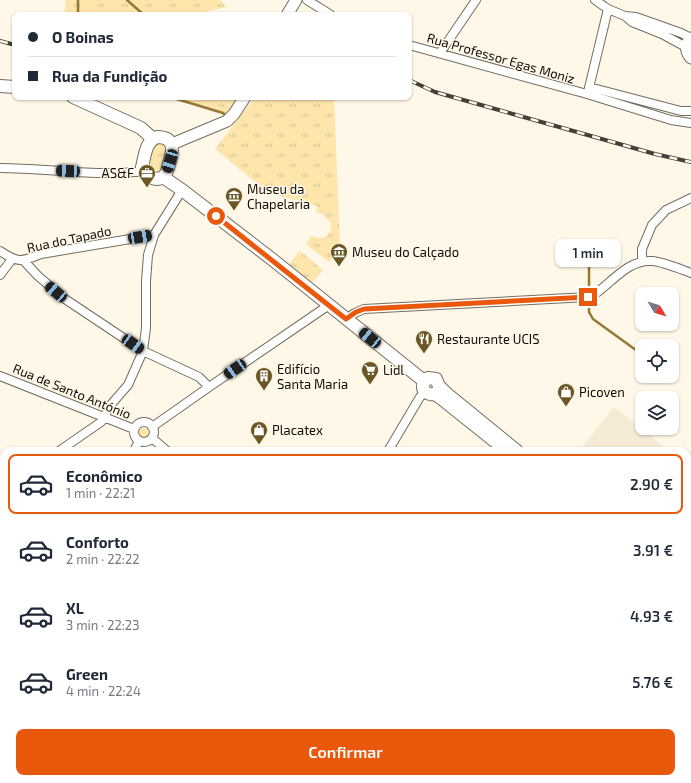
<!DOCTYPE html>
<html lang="pt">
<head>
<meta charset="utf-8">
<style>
	:root { --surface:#fff; --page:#f6f6f7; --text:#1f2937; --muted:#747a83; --line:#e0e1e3; --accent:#ea580c }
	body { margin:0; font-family:"Exo 2",sans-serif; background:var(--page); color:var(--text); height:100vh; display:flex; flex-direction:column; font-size:15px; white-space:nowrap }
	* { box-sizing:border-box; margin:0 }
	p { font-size:13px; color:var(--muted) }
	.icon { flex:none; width:22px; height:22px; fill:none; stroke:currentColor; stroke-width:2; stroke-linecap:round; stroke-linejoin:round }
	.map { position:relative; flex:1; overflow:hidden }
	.side { position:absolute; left:0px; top:447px; width:691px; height:336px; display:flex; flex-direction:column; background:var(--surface); border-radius:12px 12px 0 0; box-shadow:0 1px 3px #0004 }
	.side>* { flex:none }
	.hud { position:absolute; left:12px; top:12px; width:400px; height:88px; border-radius:8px; box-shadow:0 1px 3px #0004; display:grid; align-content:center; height:88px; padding:0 16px; background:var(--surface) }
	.needle { width:26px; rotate:128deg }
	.fabs { position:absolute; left:635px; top:287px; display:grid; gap:8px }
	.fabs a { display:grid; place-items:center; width:44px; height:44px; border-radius:8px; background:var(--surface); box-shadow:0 1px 3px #0004; font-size:20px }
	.end { position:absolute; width:18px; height:18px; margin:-9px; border:5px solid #ea580c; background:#fff; box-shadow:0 0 0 2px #fff }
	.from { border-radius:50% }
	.bubble { position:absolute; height:28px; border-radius:8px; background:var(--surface); box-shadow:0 1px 3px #0004; font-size:13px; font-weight:600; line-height:28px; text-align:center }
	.car { position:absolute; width:12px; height:24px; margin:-12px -6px; border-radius:5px; box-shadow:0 0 3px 1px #0007; background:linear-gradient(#222 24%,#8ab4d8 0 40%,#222 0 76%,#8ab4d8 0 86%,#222 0) }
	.hud b { display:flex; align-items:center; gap:14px; height:38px; font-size:15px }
	.hud b+b { border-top:1px solid var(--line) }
	.hud i { width:10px; height:10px; background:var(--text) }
	ul { padding:7px 0 0; list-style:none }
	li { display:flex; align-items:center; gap:12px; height:60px; margin:0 8px 6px; padding:0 8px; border:2px solid transparent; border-radius:8px }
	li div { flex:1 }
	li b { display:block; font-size:15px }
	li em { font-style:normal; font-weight:600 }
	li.current { border-color:var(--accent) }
	li>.icon { width:36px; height:36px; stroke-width:1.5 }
	.button { display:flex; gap:8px; margin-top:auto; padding:8px 16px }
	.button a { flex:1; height:46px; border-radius:8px; background:var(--accent); color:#fff; font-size:16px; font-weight:600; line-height:46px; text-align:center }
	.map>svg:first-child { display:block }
</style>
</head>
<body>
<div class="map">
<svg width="691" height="783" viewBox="0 0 691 783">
	<defs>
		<pattern id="grass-tufts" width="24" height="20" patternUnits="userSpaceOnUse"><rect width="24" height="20" fill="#fde5ac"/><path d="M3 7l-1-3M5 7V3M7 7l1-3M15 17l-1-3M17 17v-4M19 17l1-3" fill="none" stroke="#d8c392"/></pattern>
	</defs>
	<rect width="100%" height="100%" fill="#fff8e8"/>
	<path fill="#f5ebd5" d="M614 407 650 435 669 451H579Z
		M516 779H574L572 783H516Z"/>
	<path fill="url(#grass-tufts)" d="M66 0H220L226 7 192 15H64Z
		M168 97H239L231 111 225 115 178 99Z
		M255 97H334L340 248 329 262 306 244 311 236 320 238 326 237C333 230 333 222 325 217V215L316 212 317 206 269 193 215 149Z
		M158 143 164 144 167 150 162 171 155 174 147 167 153 147Z
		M300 251 323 270 312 283 289 264Z
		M139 433a5 5 0 1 1 10 0a5 5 0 1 1-10 0Z
		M4 652V736L2 738H0V654Z"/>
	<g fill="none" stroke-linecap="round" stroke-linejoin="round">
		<path stroke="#957a36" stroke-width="2.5" d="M78 0V15
			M127 0 144 15
			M170 97 223 113 225 115
			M589 252V285
			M589 304V312L593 319 640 353"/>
		<defs>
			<path id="street" d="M307 0 331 15
				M595 0 608 9 625 16 636 17 681 33 691 38
				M625 16 632 22 662 34 686 47
				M409 45 587 94 671 120 691 123
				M440 53 476 0
				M589 87 681 111H691
				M588 92 608 9
				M0 168C48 168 96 177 144 171
				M0 251C18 263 21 262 41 254L154 235
				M24 261 38 276 65 299 143 351 199 377 209 387
				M642 261V249L652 225 666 210 691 198
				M0 275 12 259
				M346 319 355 313 364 309 588 297 595 294C612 282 629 259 652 261 664 262 680 269 691 273
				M0 376 134 429
				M134 432a10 10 0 1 1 20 0a10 10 0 1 1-20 0Z
				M152 427 209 387 329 305
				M152 438 167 451
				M59 451 101 422 105 417 108 408 128 385 143 351 146 328V281L148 255 154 235 182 190
				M134 451 139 441
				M388 451 420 397 425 392
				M687 473 691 468
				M0 492 4 489
				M687 666H691
				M687 692H691
				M687 718H691
				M0 761 4 744
				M0 771 4 772
				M55 779 85 781 90 783
				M252 783 254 779
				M510 783V779
				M686 783 691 777"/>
			<path id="secondary" d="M287 15 296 0
				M691 38C685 44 685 51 691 58
				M172 144 227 121 234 114 245 97
				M0 561 4 566
				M0 572 4 576
				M196 779 199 783"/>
			<path id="primary" d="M0 86 15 87
				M73 97 141 128 153 139
				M157 137C176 137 173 151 169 164 168 168 167 173 164 176 156 183 145 176 142 167 145 156 145 142 157 137Z
				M163 177 182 190 273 260 424 381
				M507 451 442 399C440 398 438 396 436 395 431 392 436 395 430 394 420 392 422 382 428 378L436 379 439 386 447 394 517 451
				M687 587 691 590"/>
		</defs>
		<use href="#street" stroke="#746e61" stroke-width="10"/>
		<use href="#secondary" stroke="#746e61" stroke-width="13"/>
		<use href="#primary" stroke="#746e61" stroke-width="14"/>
		<use href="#street" stroke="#fff" stroke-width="8"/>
		<use href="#secondary" stroke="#fff" stroke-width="11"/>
		<use href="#primary" stroke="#fff" stroke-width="12"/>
		<defs>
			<path id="rail" d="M0 41 15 45
				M409 80 435 92 655 154 691 162"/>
		</defs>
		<use href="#rail" stroke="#434039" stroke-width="4"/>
		<use href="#rail" stroke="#fff8e8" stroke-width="2.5" stroke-dasharray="8" stroke-linecap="butt"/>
	</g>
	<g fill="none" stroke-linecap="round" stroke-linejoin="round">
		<path stroke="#ea580c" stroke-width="5" d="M216 216 346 319 356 312 364 309 588 297"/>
	</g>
	<defs>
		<symbol id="office-pin" viewBox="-11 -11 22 30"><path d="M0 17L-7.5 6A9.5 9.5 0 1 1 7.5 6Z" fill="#6b5726" stroke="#fff8e8"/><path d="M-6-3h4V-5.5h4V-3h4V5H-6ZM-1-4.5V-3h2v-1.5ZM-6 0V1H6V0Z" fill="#fff"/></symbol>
		<symbol id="museum-pin" viewBox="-11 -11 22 30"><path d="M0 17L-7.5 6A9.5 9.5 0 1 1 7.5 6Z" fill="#6b5726" stroke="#fff8e8"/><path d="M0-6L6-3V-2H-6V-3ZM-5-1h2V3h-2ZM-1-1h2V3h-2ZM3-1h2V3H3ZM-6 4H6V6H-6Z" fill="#fff"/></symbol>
		<symbol id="restaurant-pin" viewBox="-11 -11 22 30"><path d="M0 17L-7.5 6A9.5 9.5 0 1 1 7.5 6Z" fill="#6b5726" stroke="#fff8e8"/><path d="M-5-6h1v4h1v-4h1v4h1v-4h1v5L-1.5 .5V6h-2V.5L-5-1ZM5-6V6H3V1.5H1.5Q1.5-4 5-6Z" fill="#fff"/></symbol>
		<symbol id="supermarket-pin" viewBox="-11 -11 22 30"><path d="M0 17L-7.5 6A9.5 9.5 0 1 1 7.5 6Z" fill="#6b5726" stroke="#fff8e8"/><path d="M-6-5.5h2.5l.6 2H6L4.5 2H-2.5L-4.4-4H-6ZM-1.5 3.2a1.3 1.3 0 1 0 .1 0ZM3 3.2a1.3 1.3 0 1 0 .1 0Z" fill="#fff"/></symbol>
		<symbol id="building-pin" viewBox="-11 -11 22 30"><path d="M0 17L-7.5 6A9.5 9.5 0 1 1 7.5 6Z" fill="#6b5726" stroke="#fff8e8"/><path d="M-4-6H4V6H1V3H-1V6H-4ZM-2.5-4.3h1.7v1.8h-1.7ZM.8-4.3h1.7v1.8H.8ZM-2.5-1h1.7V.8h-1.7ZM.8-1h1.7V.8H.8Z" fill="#fff"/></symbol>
		<symbol id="shop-pin" viewBox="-11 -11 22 30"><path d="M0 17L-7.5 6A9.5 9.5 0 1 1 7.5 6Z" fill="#6b5726" stroke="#fff8e8"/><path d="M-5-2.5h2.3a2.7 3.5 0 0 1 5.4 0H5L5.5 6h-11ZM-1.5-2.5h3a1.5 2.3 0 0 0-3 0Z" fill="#fff"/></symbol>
	</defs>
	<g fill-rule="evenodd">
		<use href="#office-pin" x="137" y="163" width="20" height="27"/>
		<use href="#museum-pin" x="224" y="186" width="20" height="27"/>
		<use href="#museum-pin" x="329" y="242" width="20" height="27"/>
		<use href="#restaurant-pin" x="414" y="329" width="20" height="27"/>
		<use href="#supermarket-pin" x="360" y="360" width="20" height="27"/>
		<use href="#building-pin" x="254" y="366" width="20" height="27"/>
		<use href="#shop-pin" x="556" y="382" width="20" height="27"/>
		<use href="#shop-pin" x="249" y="420" width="20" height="27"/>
	</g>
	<g text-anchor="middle" stroke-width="3" stroke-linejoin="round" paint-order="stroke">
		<g font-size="13" fill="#0f0d08" stroke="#fff8e8">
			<text transform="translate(501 58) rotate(16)" y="5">Rua Professor Egas Moniz</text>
			<text transform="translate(69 239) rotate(-12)" y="5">Rua do Tapado</text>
			<text transform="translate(72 391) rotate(22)" y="5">Rua de Santo António</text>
		</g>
		<g font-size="13" fill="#0f0d08" stroke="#fff8e8" text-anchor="start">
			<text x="134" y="178" text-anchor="end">AS&amp;F</text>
			<text x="247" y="194">Museu da<tspan x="247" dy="15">Chapelaria</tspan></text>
			<text x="352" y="257">Museu do Calçado</text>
			<text x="437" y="344">Restaurante UCIS</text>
			<text x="277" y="374">Edifício<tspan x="277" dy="15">Santa Maria</tspan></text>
			<text x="383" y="375">Lidl</text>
			<text x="579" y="397">Picoven</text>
			<text x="272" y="435">Placatex</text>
		</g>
	</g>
</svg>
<div class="fabs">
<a><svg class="needle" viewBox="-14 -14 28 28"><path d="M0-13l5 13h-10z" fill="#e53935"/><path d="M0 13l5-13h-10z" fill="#747a83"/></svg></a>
<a><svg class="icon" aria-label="locate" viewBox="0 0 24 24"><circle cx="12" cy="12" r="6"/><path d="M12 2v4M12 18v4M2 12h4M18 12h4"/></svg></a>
<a><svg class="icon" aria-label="layers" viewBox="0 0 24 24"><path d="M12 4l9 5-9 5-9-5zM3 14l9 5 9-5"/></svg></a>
</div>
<i class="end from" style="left:216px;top:216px"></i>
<i class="end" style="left:588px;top:297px"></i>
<div class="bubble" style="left:555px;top:239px;width:66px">1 min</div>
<i class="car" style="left:170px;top:161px;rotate:197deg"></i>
<i class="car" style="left:68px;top:171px;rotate:272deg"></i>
<i class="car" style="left:140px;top:237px;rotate:80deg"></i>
<i class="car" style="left:56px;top:292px;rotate:310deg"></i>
<i class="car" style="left:370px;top:338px;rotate:309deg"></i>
<i class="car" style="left:133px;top:344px;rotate:125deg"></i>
<i class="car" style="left:235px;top:369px;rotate:236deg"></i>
<div class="hud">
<b><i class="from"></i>O Boinas</b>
<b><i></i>Rua da Fundição</b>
</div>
<section class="side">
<ul>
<li class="current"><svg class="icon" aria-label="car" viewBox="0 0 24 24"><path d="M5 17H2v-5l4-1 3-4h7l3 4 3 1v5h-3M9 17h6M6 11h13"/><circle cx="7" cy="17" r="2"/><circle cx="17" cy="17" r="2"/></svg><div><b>Econômico</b><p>1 min · 22:21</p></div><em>2.90 €</em></li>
<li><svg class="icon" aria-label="car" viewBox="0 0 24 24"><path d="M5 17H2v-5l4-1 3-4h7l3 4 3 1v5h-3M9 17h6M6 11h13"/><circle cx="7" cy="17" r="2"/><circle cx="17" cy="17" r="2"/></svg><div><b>Conforto</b><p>2 min · 22:22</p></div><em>3.91 €</em></li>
<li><svg class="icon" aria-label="car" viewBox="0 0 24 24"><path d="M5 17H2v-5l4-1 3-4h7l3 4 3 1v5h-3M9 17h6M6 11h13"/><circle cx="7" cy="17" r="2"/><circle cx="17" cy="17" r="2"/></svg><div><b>XL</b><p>3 min · 22:23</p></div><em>4.93 €</em></li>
<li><svg class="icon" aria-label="car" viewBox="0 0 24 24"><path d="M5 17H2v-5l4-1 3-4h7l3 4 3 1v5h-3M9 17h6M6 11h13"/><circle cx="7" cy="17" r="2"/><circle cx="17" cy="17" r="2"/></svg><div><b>Green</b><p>4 min · 22:24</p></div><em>5.76 €</em></li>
</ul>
<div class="button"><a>Confirmar</a></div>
</section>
</div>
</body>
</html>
